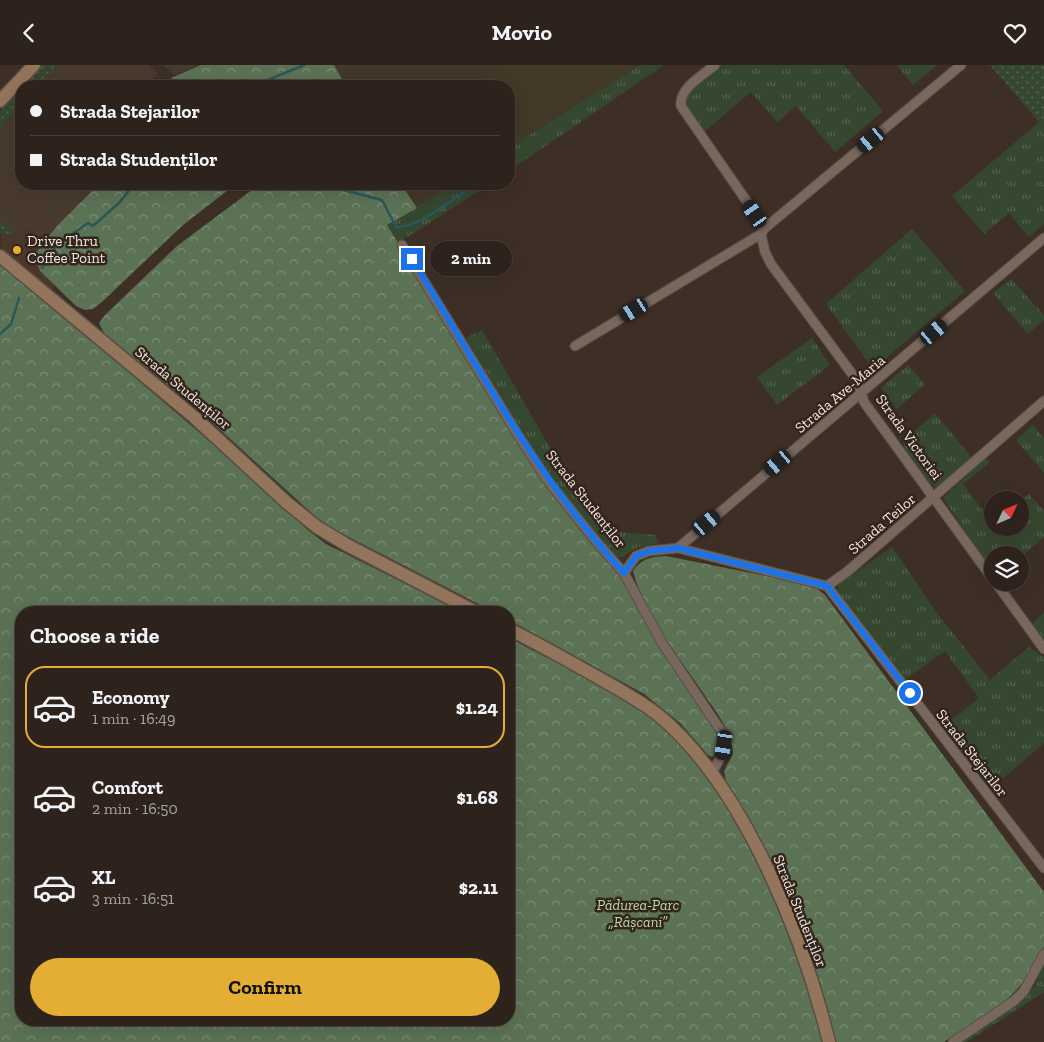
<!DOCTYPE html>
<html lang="en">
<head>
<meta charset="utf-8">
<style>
	:root { --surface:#2e231c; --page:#362b25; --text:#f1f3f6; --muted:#a7a4a3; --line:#49403b; --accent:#e4ae35 }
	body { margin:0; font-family:"Zilla Slab",serif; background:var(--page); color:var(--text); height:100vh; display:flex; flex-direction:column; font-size:19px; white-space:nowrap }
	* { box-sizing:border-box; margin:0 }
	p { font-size:16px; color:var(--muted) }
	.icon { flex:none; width:28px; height:28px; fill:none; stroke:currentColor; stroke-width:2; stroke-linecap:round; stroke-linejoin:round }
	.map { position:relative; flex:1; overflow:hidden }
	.sheet { position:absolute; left:15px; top:541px; width:500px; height:420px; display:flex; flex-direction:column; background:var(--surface); border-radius:20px; box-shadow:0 5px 20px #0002,0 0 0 1px var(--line) }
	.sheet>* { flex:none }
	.top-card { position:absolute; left:15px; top:15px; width:500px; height:110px; border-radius:20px; box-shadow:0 5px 20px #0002,0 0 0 1px var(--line); display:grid; align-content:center; height:110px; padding:0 15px; background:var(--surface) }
	.needle { width:32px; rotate:46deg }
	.buttons { position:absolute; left:984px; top:426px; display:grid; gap:10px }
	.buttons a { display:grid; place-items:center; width:45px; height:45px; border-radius:50%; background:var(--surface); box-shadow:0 5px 20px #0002,0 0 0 1px var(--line); font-size:25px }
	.end { position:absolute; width:22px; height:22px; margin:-11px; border:6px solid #1a73e8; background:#fff; box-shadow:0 0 0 2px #fff }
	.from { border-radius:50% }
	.bubble { position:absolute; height:35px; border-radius:18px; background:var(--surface); box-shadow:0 5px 20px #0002,0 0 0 1px var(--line); font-size:16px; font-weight:700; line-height:35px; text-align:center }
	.car { position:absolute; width:15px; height:30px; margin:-15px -8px; border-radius:6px; box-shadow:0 0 4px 1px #0007; background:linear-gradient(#222 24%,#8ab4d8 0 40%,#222 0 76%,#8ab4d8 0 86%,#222 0) }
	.top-card b { display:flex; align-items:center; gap:18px; height:48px; font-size:19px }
	.top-card b+b { border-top:1px solid var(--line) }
	.top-card i { width:12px; height:12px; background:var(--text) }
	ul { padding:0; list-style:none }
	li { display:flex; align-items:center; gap:15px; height:82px; margin:0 10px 8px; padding:0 5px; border:2px solid transparent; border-radius:20px }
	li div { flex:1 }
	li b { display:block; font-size:19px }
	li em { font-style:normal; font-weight:700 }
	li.on { border-color:var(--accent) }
	li>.icon { width:45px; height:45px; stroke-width:1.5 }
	h2 { padding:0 15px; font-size:22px; line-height:60px }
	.button { display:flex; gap:10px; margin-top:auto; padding:10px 15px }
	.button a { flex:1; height:58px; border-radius:30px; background:var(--accent); color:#111; font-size:20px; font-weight:700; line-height:58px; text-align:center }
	header { display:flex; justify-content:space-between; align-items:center; height:65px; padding:0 15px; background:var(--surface); font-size:22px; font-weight:700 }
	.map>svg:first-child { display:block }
</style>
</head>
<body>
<header><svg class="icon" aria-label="back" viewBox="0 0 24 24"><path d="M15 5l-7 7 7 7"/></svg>Movio<svg class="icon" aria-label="heart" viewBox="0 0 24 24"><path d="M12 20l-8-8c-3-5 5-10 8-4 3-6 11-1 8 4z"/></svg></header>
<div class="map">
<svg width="1044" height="977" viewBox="0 0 1044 977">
	<defs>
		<pattern id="grass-tufts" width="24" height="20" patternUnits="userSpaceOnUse" patternTransform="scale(1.25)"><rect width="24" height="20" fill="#36472f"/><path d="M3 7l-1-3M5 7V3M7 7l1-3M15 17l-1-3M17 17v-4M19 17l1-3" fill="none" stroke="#53624d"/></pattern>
		<pattern id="forest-crowns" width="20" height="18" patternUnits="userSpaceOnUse" patternTransform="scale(1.25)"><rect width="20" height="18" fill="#5c7255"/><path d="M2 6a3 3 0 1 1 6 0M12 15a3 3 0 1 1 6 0" fill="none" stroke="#7c8d75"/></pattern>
		<pattern id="park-dots" width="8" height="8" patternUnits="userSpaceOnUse" patternTransform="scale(1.25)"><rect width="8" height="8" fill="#36472f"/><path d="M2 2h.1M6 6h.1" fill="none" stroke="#53624d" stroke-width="1.8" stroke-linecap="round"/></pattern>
	</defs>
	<rect width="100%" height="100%" fill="#3e2f26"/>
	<path fill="#4b3629" d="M25 163 45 178 34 190 40 206 55 221 51 225 0 182 2 169 17 171Z"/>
	<path fill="#423928" d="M334 0H640L509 83V21H346Z
		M401 119H454L417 143Z"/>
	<path fill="#483a2e" d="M57 0H149L158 9 145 21H37Z
		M163 0H201L174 10Z
		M21 39V119H99L57 161 45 178 25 163 17 171 0 154V62Z"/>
	<path fill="url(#grass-tufts)" d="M640 0H664L509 106V83Z
		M719 0H844L883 46 835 87 796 41 777 57 751 27 704 67 686 41 684 33 695 21Z
		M897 0H937L913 20Z
		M1044 53V159L1029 172 1009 148 984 169 952 131Z
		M454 119H490L398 178 387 160Z
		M912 164 965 226 873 304 826 239Z
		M1011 214 1044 250V255L1028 269 993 228Z
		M482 265 572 421 602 466 655 470 659 478 638 482 623 492 616 491 602 480 539 395 466 273Z
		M812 273 830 300 777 340 757 312Z
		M908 300 925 319 897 344 881 323Z
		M935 348 973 394 938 423C927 418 904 388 903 377Z
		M1033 360 1044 373V408L1016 375Z
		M986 393 990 397 963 419 992 458V462H1020V436L1029 429 1044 446V472L1020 493V490H992V505L943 433Z
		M892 482 937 548 990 615 1029 582 1044 592V678L995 720 985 722 941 663 979 633 945 586 904 615 838 527 839 519Z
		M1044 547V578L1030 561Z
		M1044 898V927L967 977H959L1015 940 1034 922Z"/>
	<path fill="url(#forest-crowns)" d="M201 0H334L346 21H178L171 13Z
		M99 119H236L183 160 103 236 93 244 85 245 76 241 40 206 34 190 57 161Z
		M260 119H401L417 143 387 160 541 409 621 513 716 666C718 675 721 685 712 692L708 690 680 658 644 629 509 555V548L494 547 335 465 317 453 194 341 105 270 99 258 105 250 177 181Z
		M3 200 207 374 308 465 326 479 462 547 21 548V955H509V573C552 596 610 621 648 650 736 717 794 873 823 977H0V201Z
		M666 491 812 520 825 530 1044 827V882L1024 917 1002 940 944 977H835L833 965 796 854 780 815 727 720 724 706 733 689C732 665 714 644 701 625 676 588 644 550 633 506 642 493 651 492 666 491Z"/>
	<path fill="url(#park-dots)" d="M42 0H57L38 21H22Z
		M990 0H1044V53L1039 57Z
		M21 23V39L0 63V46Z
		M0 154 17 171 2 169 0 170Z"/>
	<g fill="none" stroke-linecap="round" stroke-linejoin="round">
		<path stroke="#285858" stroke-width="2.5" d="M253 21 304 0
			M344 125 382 135 396 162C414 164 448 138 463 128
			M42 203 58 179 88 158 93 161 120 137 134 119
			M0 269 11 259 19 233"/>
		<defs>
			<path id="street" d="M715 0C702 11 679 23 681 41L765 163
				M761 169 765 187 771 199 858 317 864 337 992 513
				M402 180 518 370 548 416 595 475 624 508 662 578 721 666C725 684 721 694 711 709
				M575 281 761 169 765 163 961 0
				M678 483 827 521 1044 803
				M624 508 636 491 649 486 678 483 1044 173
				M996 518 1044 584
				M827 521 848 506 1044 336
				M953 977 1014 936 1024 926 1044 889"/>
			<path id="secondary" d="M0 36 34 0
				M0 191 194 352 286 437 317 462 347 480 478 548
				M509 564C539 579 569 596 599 613 618 624 639 635 657 649 743 719 803 871 829 977"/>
		</defs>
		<use href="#street" stroke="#594d45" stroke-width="11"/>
		<use href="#secondary" stroke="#594d45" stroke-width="15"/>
		<use href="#street" stroke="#77675d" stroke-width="9"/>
		<use href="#secondary" stroke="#93755b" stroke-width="12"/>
	</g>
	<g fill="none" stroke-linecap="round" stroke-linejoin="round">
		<path stroke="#1a73e8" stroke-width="6" d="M412 194C479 303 537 413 624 508L636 491 649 486 678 483 827 521 910 628"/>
	</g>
	<circle fill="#e4ae35" stroke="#33251c" stroke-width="2" cx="17" cy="185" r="5"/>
	<g text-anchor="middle" stroke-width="5" stroke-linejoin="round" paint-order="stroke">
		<g font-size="15" fill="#f0e6e0" stroke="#33251c" text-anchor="start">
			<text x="27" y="181">Drive Thru<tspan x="27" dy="17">Coffee Point</tspan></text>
		</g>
		<g font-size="15" fill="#f0e6e0" stroke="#33251c">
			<text transform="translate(183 323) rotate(40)" y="5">Strada Studenților</text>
			<text transform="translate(840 329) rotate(-40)" y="5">Strada Ave-Maria</text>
			<text transform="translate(909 372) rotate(54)" y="5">Strada Victoriei</text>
			<text transform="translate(586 434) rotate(52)" y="5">Strada Studenților</text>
			<text transform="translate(882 459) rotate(-41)" y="5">Strada Teilor</text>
			<text transform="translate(972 688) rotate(52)" y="5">Strada Stejarilor</text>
			<text transform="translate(800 846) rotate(68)" y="5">Strada Studenților</text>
		</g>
		<g font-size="15" font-style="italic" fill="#b5dba7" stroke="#33251c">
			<text x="638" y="845">Pădurea-Parc<tspan x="638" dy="17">„Râșcani”</tspan></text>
		</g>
	</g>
</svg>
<div class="buttons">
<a><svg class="needle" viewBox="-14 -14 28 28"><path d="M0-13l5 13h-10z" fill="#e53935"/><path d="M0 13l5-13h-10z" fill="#a7a4a3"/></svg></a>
<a><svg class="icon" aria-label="layers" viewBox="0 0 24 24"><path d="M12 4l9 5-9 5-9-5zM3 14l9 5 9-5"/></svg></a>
</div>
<i class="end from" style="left:910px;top:628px"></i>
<i class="end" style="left:412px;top:194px"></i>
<div class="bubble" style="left:430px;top:176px;width:82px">2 min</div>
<i class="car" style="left:871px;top:75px;rotate:230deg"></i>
<i class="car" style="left:755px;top:149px;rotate:325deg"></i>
<i class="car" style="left:634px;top:245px;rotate:239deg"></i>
<i class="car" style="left:934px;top:267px;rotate:50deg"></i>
<i class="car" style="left:778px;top:398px;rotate:230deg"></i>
<i class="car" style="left:707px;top:458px;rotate:50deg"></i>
<i class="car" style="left:724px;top:680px;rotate:190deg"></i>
<div class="top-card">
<b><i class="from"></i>Strada Stejarilor</b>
<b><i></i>Strada Studenților</b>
</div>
<section class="sheet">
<h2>Choose a ride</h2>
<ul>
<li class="on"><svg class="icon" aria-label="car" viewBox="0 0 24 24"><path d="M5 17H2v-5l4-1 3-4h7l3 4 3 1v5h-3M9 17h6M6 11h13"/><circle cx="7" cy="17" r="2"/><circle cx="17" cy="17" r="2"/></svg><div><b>Economy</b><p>1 min · 16:49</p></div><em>$1.24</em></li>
<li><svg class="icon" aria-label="car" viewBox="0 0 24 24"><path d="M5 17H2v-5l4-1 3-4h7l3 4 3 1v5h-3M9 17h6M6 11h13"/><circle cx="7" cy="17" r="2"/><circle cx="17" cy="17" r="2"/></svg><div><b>Comfort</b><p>2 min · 16:50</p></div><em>$1.68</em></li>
<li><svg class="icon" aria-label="car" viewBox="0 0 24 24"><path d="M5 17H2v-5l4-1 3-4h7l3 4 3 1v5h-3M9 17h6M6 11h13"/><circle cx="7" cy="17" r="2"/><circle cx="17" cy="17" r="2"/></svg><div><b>XL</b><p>3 min · 16:51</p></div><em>$2.11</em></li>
</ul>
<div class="button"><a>Confirm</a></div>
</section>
</div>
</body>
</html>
